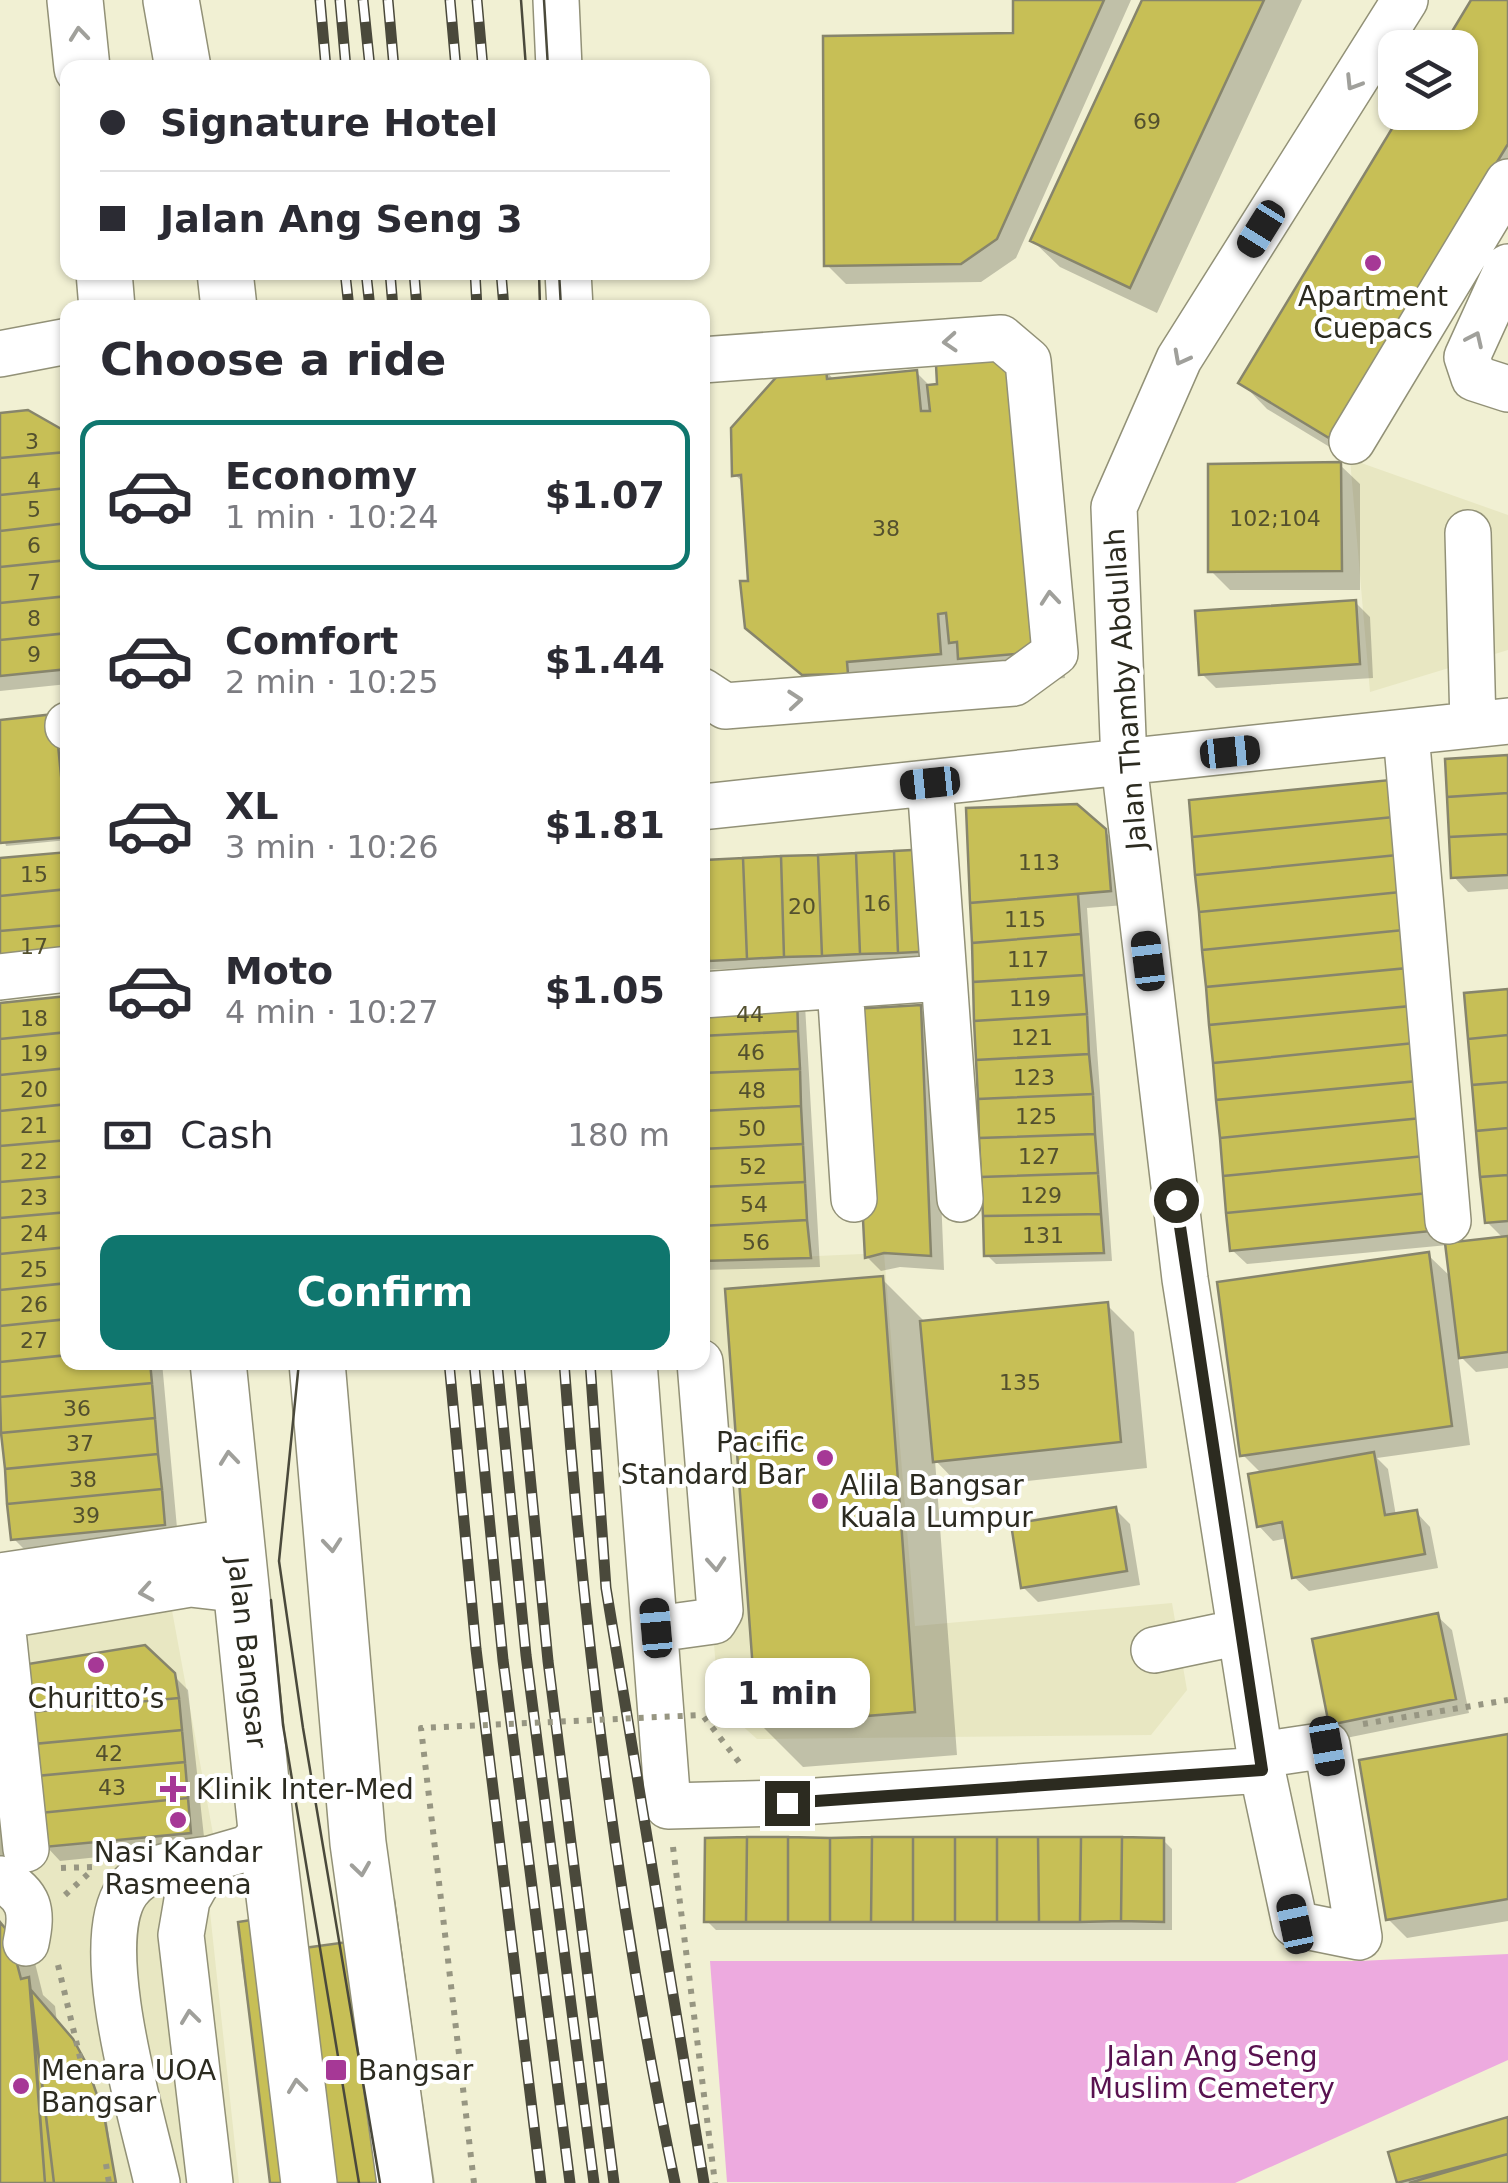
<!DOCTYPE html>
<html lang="en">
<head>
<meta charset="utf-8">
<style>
	:root { --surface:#fff; --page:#f2f2f3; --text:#2b2b33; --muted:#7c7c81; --line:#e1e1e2; --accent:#0f766e }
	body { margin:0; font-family:"DejaVu Sans",sans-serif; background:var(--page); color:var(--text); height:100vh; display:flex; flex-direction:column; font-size:38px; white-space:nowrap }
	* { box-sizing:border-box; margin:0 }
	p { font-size:32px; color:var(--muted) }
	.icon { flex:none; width:55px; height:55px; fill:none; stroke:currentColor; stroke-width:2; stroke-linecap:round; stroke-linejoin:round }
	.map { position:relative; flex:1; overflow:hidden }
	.panel { position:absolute; left:60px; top:300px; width:650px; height:1070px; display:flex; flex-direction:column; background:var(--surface); border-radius:20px; box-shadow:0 2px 8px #0004 }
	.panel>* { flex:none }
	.guide { position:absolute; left:60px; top:60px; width:650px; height:220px; border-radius:20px; box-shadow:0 2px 8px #0004; display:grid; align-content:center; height:220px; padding:0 40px; background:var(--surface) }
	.controls { position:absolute; left:1378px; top:30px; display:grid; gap:20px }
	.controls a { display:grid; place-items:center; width:100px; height:100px; border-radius:20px; background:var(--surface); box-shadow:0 2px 8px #0004; font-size:50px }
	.end { position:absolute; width:45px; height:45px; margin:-22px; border:12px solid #2c2b20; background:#fff; box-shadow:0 0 0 5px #fff }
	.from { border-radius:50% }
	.bubble { position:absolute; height:70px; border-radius:20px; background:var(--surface); box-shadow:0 2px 8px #0004; font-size:32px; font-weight:800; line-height:70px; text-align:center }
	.car { position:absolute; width:30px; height:60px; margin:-30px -15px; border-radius:12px; box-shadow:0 0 8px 2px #0007; background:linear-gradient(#222 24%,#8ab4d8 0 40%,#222 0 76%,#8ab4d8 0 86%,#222 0) }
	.guide b { display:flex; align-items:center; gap:35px; height:95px; font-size:38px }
	.guide b+b { border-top:2px solid var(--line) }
	.guide i { width:25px; height:25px; background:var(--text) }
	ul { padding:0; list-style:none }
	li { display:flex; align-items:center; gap:30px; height:150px; margin:0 20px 15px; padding:0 20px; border:5px solid transparent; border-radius:20px }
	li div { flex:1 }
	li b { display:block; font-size:38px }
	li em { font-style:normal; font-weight:800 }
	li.active { border-color:var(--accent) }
	li>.icon { width:90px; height:90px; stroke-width:1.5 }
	h2 { padding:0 40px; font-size:45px; line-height:120px }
	.pay { display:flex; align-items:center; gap:25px; height:110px; padding:0 40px; font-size:38px }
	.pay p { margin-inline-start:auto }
	.button { display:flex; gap:20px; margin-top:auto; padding:20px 40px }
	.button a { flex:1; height:115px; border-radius:20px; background:var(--accent); color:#fff; font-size:40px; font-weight:800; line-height:115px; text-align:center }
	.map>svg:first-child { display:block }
</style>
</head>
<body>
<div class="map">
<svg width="1508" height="2183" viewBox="0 0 1508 2183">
	<rect width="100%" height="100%" fill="#f1f0d3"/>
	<path fill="#e8e7c2" d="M1350 459 1508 515V650L1370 692Z
		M884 1253 915 1626 1172 1603 1187 1690 1151 1735 757 1739 719 1705 691 1363 702 1362 703 1261Z
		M171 1605 216 1850 207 1884 239 2183H0V1623Z"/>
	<path fill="#edaadf" d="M1508 1954V2060L1235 2183 727 2182 710 1961H1359Z"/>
	<path fill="#0003" d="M1016 0H1131L1016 258 981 282 846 284 827 265 1016 36Z
		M1145 0H1302L1157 313 1060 267 1033 241Z
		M1474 0H1508V214L1356 463 1267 409 1241 382 1460 112Z
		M825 370 835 381 916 372 931 387 1040 388 1065 678 988 685 965 663 967 680 831 701 748 627 750 583 744 483 735 475Z
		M0 416 62 432 68 437V684L0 691Z
		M1340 465 1360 484V590H1230L1211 571Z
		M1355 602 1370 617 1373 678 1216 688 1202 674Z
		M58 721 68 840 6 846 0 826V723Z
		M1508 758V889L1468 892 1454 877Z
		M1414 796 1455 1245 1504 1239 1487 1222 1508 992V1368L1476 1372 1458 1354 1470 1445 1377 1458 1388 1469 1396 1516 1416 1512 1430 1527 1438 1568 1309 1591 1294 1577 1288 1538 1273 1541 1259 1526 1262 1474 1243 1455 1428 1255 1452 1278 1448 1245 1247 1264 1232 1250Z
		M969 811 1104 831 1120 846 1125 905 1087 908 1112 1261 996 1264 987 1255Z
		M930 852 944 959 702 970V862Z
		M702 1000 805 1005 820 1267 702 1270Z
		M0 1006 68 1362H162L178 1539 28 1553 13 1538 0 1392Z
		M920 1008 934 1022 944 1270 900 1267 881 1271 867 1257Z
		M882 1279 926 1323 1107 1305 1134 1332 1147 1468 962 1488 935 1460 957 1755 803 1767 760 1724Z
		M1115 1509 1130 1524 1140 1585 1038 1602 1023 1587Z
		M1437 1616 1452 1630 1469 1713 1346 1738 1332 1724Z
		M0 1669 17 1868 0 1869Z
		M173 1675 188 1690 205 1846 60 1861 46 1846Z
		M1508 1737V1921L1407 1938 1388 1919Z
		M1163 1840 1172 1849V1930H716L707 1921Z
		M393 1903 435 2183H273L241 1959 351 1944Z
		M0 1924 35 1963 43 1995 55 2006 57 2023 76 2046 107 2122 115 2183H0Z
		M1508 2120V2183H1399L1391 2154Z"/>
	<path fill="#c7bf56" stroke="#87856c" stroke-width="2.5" d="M1013 0H1104L997 239 961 264 824 266 823 36 1013 33Z
		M1142 0H1264L1130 288 1030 241Z
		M1471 0H1508V144L1329 438 1238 383 1402 112H1460V48H1442Z
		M1014 358 1039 652 958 659 957 642 949 643 946 613 938 614 941 654 847 662 848 674 802 675 745 628 740 581H748L741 475 732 476 731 428 780 373 826 367 827 379 917 370 921 411H930L927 385 937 384 936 365Z
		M28 410 63 430 66 452 0 458V413Z
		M66 452 68 488 0 495V458Z
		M1341 462 1342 571 1208 572V464Z
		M68 488V523L0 531V495Z
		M68 523V560L0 567V531Z
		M68 560V596L0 603V567Z
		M68 596V633L0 640V603Z
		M1356 600 1360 664 1199 675 1195 611Z
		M68 633V669L0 676V640Z
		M55 714 67 837 0 843V720Z
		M1508 755V793L1447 797 1445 759Z
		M1400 779 1404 816 1192 837 1189 800Z
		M1508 793V834L1449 837 1447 797Z
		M1077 804 1106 829 1111 891 970 903 966 808Z
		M1404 816 1408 854 1195 875 1192 837Z
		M1508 834V875L1451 878 1449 837Z
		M931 849 936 951 898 953 894 851Z
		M894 851 898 953 860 954 856 853Z
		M68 852V889L0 896V858Z
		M856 853 860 954 822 956 818 855Z
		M1408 854 1411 891 1199 912 1195 875Z
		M818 855 822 956 784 957 781 856Z
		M781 856 784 957 747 959 743 858Z
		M743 858 747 959 709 961 705 860Z
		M702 860 709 961H702Z
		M68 889V925L0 931V896Z
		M1411 891 1414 929 1202 950 1199 912Z
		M1078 894 1081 934 972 943 970 903Z
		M68 925V960L0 967V931Z
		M1414 929 1418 967 1206 987 1202 950Z
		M1081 934 1084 975 973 982 972 943Z
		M1418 967 1421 1005 1209 1025 1206 987Z
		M1084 975 1087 1014 974 1021 973 982Z
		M1508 989V1035L1468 1039 1464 993Z
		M797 993 798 1031 702 1036V997Z
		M68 996V1032L0 1039V1003Z
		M921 1005 931 1256 884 1253 865 1258 852 1009Z
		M1421 1005 1425 1042 1213 1063 1209 1025Z
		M1087 1014 1089 1054 976 1060 974 1021Z
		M798 1031 800 1069 702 1073V1036Z
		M68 1032V1068L0 1075V1039Z
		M1508 1035V1082L1472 1085 1468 1039Z
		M1425 1042 1428 1080 1216 1100 1213 1063Z
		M1089 1054 1093 1094 978 1099 976 1060Z
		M68 1068V1104L0 1111V1075Z
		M800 1069 801 1106 702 1111V1073Z
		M1428 1080 1432 1117 1220 1138 1216 1100Z
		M1508 1082V1128L1476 1131 1472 1085Z
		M1093 1094 1095 1134 979 1138 978 1099Z
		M68 1104V1140L0 1146V1111Z
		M801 1106 803 1144 702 1149V1111Z
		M1432 1117 1435 1155 1223 1176 1220 1138Z
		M1508 1128V1175L1480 1177 1476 1131Z
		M1095 1134 1098 1173 981 1177 979 1138Z
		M68 1140V1176L0 1182V1146Z
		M803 1144 805 1182 702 1187V1149Z
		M1435 1155 1439 1192 1226 1213 1223 1176Z
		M1098 1173 1101 1214 983 1216 981 1177Z
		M1508 1175V1221L1485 1223 1480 1177Z
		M68 1176V1212L0 1218V1182Z
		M805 1182 807 1220 702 1226V1187Z
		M1439 1192 1442 1230 1230 1251 1226 1213Z
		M68 1212V1247L0 1254V1218Z
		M1101 1214 1104 1253 984 1256 983 1216Z
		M807 1220 811 1258 702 1261V1226Z
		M1508 1236V1352L1459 1358 1445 1243Z
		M68 1247V1283L0 1290V1254Z
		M1429 1252 1452 1426 1240 1456 1217 1282Z
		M883 1276 915 1712 757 1725 725 1289Z
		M68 1283V1319L0 1326V1290Z
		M1108 1302 1121 1442 933 1462 920 1321Z
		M68 1319V1355L0 1362V1326Z
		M68 1355V1362H150L152 1383 0 1397V1362Z
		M152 1383 155 1418 1 1433 0 1397Z
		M155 1418 158 1454 5 1469 1 1433Z
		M1374 1452 1385 1515 1417 1510 1425 1554 1292 1578 1282 1522 1257 1527 1248 1474Z
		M158 1454 162 1489 7 1504 5 1469Z
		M162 1489 165 1525 11 1540 7 1504Z
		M1116 1507 1127 1571 1021 1588 1011 1524Z
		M1438 1613 1456 1699 1329 1725 1312 1639Z
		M145 1645 175 1673 179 1698 31 1712 22 1665Z
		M179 1698 182 1730 34 1744 31 1712Z
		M182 1730 185 1762 37 1776 34 1744Z
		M1508 1734V1899L1386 1920 1359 1760Z
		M185 1762 188 1798 40 1813 37 1776Z
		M188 1798 191 1833 44 1847 40 1813Z
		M747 1837 746 1922H704L705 1838Z
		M747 1837H788V1922H746Z
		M788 1837 830 1838V1922H788Z
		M872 1837H913V1922H871Z
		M872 1837 871 1922H830V1838Z
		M913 1837H955V1922H913Z
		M955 1837H997V1922H955Z
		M997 1837H1038L1039 1922H997Z
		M1038 1837H1081L1080 1922H1039Z
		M1081 1837H1122L1121 1921 1080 1922Z
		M1122 1837 1164 1838V1922L1121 1921Z
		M394 1900 432 2183H270L238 1922 284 1915 289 1950 348 1942 343 1907Z
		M0 1922 9 1933 21 1979 29 1977 45 2183H0Z
		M0 1922 9 1933 21 1979 29 1977 54 2183H0Z
		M31 1990 54 2183H45Z
		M31 1990 73 2039 86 2063 104 2115 116 2183H54Z
		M1508 2117V2154L1397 2183 1388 2152Z
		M1508 2154V2183H1409Z"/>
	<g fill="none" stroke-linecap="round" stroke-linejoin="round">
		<defs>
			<path id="minor" d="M556 0 559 68
				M1508 267 1467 357 1474 378 1508 389
				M568 272 570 308
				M0 354 68 341
				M702 360 1001 338 1028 361 1055 653 1014 683 725 706 702 691
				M1352 441 1508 182
				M1468 533 1473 725
				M68 725V727
				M1406 733 1448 1221
				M930 783 960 1199
				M702 807 1508 721
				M0 977 68 969
				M840 986 854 1199
				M702 995 941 978
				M634 1362 668 1806 787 1803 1262 1770
				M0 1576 237 1541
				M0 1603 26 1849
				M0 1616 190 1584 242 1590
				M656 1629 714 1621 720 1611 700 1362
				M1154 1650 1240 1632
				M1260 1755 1327 1745 1359 1937 1295 1924 1262 1770 1260 1755 1185 1279 1124 763 1114 507 1179 359 1405 0
				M0 1879C30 1895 33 1910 26 1943
				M157 2183C143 2119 89 1945 127 1891 147 1864 181 1863 210 1859
				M210 2183 181 1935 187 1900 210 1859 248 1848 266 1830"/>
			<g id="major">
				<path d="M75 0 82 68"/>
				<path d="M171 0 183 68"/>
				<path d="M104 272 107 308"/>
				<path d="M225 272 229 308"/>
				<path id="s1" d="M218 1362 266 1830 309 2183"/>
				<path d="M317 1362 358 1843 405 2183"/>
			</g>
		</defs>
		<use href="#minor" stroke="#929177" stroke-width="48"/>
		<use href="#major" stroke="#929177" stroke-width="58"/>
		<path stroke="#979682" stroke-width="6" stroke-dasharray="5 8" stroke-linecap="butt" d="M704 1717 739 1762
			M1363 1724 1508 1700
			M673 1847 715 2183
			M61 1868 94 1867
			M65 1895 88 1874
			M58 1965 83 2070
			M106 2164 109 2183"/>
		<use href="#minor" stroke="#fff" stroke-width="45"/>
		<use href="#major" stroke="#fff" stroke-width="55"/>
		<path stroke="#4a493b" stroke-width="2.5" d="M521 0 526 68
			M544 0 548 68
			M539 272 540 308
			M559 272 561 308
			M299 1362 279 1561 303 1728 380 2183
			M271 1600 283 1725 359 2183"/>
		<defs>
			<path id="rail" d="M320 0 326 68
				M340 0 346 68
				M363 0 370 68
				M388 0 394 68
				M450 0 456 68
				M477 0 483 68
				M345 272 349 308
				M366 272 370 308
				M390 272 393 308
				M414 272 417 308
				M475 272 477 308
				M501 272 504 308
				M449 1362 476 1649 541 2183
				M474 1362 503 1660 570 2183
				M497 1362 526 1655 594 2183
				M519 1362 548 1661 614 2183
				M564 1362C584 1637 618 1913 675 2183
				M590 1362 606 1588 704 2183"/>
		</defs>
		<use href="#rail" stroke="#4a493b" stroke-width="11"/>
		<use href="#rail" stroke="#fff" stroke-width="8" stroke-dasharray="22" stroke-linecap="butt"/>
		<path stroke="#979682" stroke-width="6" stroke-dasharray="5 8" stroke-linecap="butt" d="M474 2183 421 1728 702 1715"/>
	</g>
	<defs><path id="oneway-chevron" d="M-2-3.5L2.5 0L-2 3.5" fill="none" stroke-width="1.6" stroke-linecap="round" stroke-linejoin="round" transform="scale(2.5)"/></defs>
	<g stroke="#a0a09b">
		<use href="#oneway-chevron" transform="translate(79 34) rotate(-96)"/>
		<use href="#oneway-chevron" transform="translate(1353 83) rotate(122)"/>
		<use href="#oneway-chevron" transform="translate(1475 339) rotate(-65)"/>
		<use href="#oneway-chevron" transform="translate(950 342) rotate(176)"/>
		<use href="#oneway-chevron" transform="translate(1181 358) rotate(118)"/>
		<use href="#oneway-chevron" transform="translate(1050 598) rotate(-95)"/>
		<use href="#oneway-chevron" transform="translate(795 700) rotate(-5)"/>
		<use href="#oneway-chevron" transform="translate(229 1458) rotate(-96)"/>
		<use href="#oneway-chevron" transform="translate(332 1545) rotate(85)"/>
		<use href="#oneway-chevron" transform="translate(716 1564) rotate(86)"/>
		<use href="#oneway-chevron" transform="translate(146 1592) rotate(170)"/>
		<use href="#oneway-chevron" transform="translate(361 1869) rotate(82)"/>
		<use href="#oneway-chevron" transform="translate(190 2017) rotate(-97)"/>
		<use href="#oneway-chevron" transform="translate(297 2086) rotate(-97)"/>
	</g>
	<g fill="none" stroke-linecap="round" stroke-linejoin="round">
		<path stroke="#2c2b20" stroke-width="12" d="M787 1803 1262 1770 1176 1200"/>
	</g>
	<g fill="#a63896" stroke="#fff" stroke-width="4">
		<circle cx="1373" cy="263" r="10"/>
		<circle cx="825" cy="1458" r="10"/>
		<circle cx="820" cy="1501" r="10"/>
		<circle cx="96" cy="1665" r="10"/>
		<path d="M168 1774h10v10h10v10h-10v10h-10v-10h-10v-10h10z"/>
		<circle cx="178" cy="1820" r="10"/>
		<rect x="324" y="2058" width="24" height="24" rx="5"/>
		<circle cx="21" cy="2086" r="10"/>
	</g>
	<g text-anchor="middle" stroke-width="8" stroke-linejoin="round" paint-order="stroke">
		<g font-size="22" fill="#53502e">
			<text x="1147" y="129">69</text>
			<text x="32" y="449">3</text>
			<text x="34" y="488">4</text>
			<text x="34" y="517">5</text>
			<text x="1275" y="526">102;104</text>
			<text x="886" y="536">38</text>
			<text x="34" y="553">6</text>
			<text x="34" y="590">7</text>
			<text x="34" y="626">8</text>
			<text x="34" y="662">9</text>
			<text x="1039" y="870">113</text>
			<text x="34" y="882">15</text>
			<text x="877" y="911">16</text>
			<text x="802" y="914">20</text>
			<text x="1025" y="927">115</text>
			<text x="34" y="954">17</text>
			<text x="1028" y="967">117</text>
			<text x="1030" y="1006">119</text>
			<text x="750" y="1022">44</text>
			<text x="34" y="1026">18</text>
			<text x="1032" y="1045">121</text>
			<text x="751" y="1060">46</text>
			<text x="34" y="1061">19</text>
			<text x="1034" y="1085">123</text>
			<text x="34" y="1097">20</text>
			<text x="752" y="1098">48</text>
			<text x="1036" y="1124">125</text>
			<text x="34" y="1133">21</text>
			<text x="752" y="1136">50</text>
			<text x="1039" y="1164">127</text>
			<text x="34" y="1169">22</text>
			<text x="753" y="1174">52</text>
			<text x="1041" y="1203">129</text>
			<text x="34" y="1205">23</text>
			<text x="754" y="1212">54</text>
			<text x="34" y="1241">24</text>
			<text x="1043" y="1243">131</text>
			<text x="756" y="1250">56</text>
			<text x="34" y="1277">25</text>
			<text x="34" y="1312">26</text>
			<text x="34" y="1348">27</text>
			<text x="1020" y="1390">135</text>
			<text x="77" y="1416">36</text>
			<text x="80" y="1451">37</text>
			<text x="83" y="1487">38</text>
			<text x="86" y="1523">39</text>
			<text x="109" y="1761">42</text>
			<text x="112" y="1795">43</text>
		</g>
		<g font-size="28" fill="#2c2b20" stroke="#fff" text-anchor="start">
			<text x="1373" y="306" text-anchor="middle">Apartment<tspan x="1373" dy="32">Cuepacs</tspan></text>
			<text x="805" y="1452" text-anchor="end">Pacific<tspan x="805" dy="32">Standard Bar</tspan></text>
			<text x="840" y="1495">Alila Bangsar<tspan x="840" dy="32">Kuala Lumpur</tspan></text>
			<text x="96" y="1708" text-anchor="middle">Churitto’s</text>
			<text x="196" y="1799">Klinik Inter-Med</text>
			<text x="178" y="1862" text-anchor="middle">Nasi Kandar<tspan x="178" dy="32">Rasmeena</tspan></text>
			<text x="41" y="2080">Menara UOA<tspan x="41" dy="32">Bangsar</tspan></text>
			<text x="358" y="2080">Bangsar</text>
		</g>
		<g font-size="28" fill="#2c2b20" stroke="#fff">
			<text transform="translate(1125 689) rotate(-94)" y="10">Jalan Thamby Abdullah</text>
			<text dy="10" stroke="none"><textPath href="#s1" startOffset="292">Jalan Bangsar</textPath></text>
		</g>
		<g font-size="28" fill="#591250" stroke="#fff">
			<text x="1212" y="2066">Jalan Ang Seng<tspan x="1212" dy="32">Muslim Cemetery</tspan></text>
		</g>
	</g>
</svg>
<div class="controls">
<a><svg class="icon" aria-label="layers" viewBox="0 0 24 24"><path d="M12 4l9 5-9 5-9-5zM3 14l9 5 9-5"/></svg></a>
</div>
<i class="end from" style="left:1176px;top:1200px"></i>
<i class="end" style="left:787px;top:1803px"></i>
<div class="bubble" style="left:705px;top:1658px;width:165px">1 min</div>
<i class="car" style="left:1261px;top:229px;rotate:212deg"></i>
<i class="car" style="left:1230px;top:752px;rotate:84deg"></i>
<i class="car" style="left:930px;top:783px;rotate:264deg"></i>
<i class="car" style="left:1148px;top:961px;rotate:353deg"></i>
<i class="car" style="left:656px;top:1628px;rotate:355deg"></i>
<i class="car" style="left:1327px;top:1746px;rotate:170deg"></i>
<i class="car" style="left:1295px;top:1924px;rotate:348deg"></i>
<div class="guide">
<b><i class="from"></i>Signature Hotel</b>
<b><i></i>Jalan Ang Seng 3</b>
</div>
<section class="panel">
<h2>Choose a ride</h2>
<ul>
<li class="active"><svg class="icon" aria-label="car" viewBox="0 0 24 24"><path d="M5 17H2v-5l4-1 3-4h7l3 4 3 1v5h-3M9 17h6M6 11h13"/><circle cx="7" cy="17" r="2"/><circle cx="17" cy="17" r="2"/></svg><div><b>Economy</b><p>1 min · 10:24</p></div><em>$1.07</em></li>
<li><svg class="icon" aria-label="car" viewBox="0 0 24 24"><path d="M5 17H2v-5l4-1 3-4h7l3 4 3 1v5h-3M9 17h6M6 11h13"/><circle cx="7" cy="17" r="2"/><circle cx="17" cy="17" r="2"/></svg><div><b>Comfort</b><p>2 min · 10:25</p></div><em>$1.44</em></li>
<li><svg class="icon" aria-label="car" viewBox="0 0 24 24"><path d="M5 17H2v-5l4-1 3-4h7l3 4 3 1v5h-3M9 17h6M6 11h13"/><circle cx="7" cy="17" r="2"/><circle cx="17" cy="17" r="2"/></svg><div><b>XL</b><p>3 min · 10:26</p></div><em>$1.81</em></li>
<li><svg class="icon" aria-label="car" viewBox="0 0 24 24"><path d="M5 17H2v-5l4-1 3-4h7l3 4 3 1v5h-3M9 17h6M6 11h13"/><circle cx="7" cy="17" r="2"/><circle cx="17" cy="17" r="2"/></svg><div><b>Moto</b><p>4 min · 10:27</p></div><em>$1.05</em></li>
</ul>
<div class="pay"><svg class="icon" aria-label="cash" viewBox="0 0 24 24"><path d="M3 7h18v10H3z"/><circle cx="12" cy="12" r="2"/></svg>Cash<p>180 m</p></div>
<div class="button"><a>Confirm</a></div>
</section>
</div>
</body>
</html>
